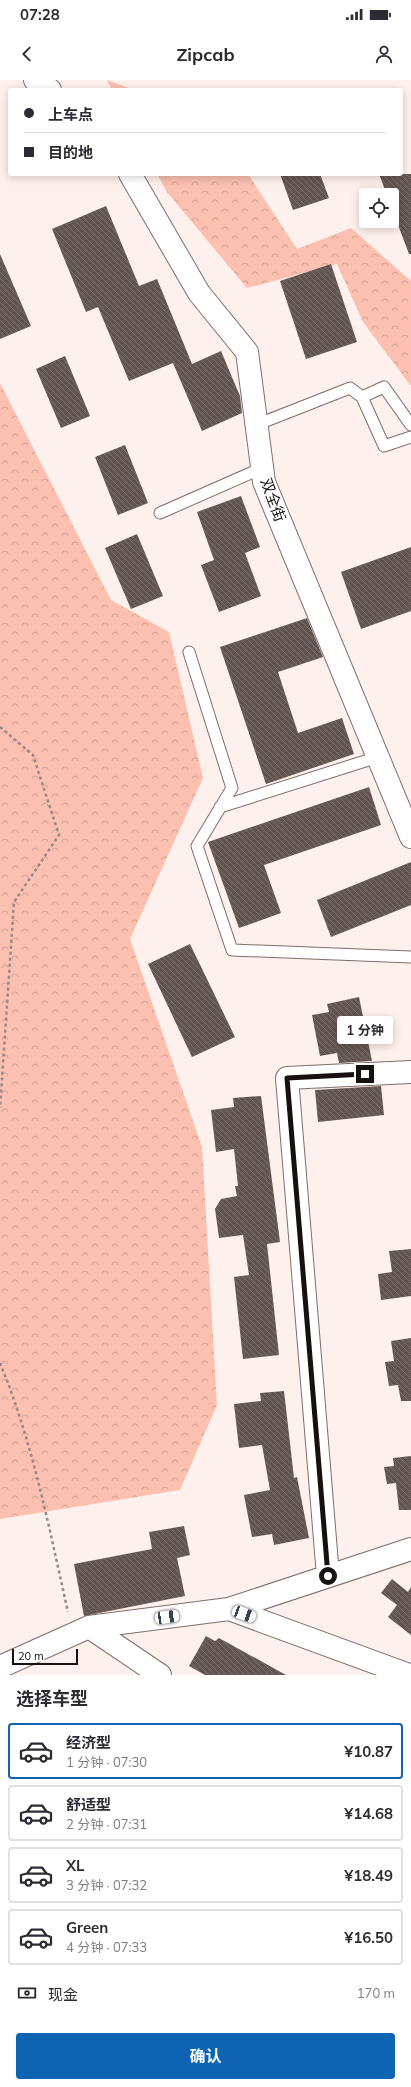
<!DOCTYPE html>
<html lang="zh">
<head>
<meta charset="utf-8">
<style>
	:root { --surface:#fff; --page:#f2f2f3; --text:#2b2b33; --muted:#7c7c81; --line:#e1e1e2; --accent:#0c64b2 }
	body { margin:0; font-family:Mulish,"Noto Sans SC",sans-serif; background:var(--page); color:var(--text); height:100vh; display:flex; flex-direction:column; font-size:15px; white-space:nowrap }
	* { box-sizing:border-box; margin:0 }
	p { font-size:13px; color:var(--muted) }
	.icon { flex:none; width:22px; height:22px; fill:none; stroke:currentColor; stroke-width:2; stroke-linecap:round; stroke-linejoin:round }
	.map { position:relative; height:1595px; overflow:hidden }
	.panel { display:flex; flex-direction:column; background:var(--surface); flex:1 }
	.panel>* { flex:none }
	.guide { position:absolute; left:8px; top:8px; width:395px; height:88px; border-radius:4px; box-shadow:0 2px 10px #0003; display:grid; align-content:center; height:88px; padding:0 16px; background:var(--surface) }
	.fabs { position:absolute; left:359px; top:108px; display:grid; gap:8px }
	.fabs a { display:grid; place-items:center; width:40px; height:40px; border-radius:4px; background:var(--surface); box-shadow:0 2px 10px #0003; font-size:20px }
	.scale { position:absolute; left:12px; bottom:10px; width:66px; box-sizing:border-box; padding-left:4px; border:2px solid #16100f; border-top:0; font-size:11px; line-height:14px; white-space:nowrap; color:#16100f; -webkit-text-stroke:3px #fff; paint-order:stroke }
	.end { position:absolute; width:18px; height:18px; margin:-9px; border:5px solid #16100f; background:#fff; box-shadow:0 0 0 2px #fff }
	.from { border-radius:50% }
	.bubble { position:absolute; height:28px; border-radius:4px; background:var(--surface); box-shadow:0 2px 10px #0003; font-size:13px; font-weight:700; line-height:28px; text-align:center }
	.car { position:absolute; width:12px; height:24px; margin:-12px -6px; border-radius:5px; box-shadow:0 0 3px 1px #0007; background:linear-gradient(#fff 24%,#345 0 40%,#fff 0 76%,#345 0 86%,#fff 0) }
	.guide b { display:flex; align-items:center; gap:14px; height:38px; font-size:15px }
	.guide b+b { border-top:1px solid var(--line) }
	.guide i { width:10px; height:10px; background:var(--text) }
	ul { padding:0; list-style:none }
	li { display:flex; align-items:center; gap:12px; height:56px; margin:0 8px 6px; padding:0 8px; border:2px solid var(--line); border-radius:4px }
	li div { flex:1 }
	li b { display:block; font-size:15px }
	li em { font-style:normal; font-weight:700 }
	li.active { border-color:var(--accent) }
	li>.icon { width:36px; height:36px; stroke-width:1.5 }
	h2 { padding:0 16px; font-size:18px; line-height:48px }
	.pay { display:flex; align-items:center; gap:10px; height:44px; padding:0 16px; font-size:15px }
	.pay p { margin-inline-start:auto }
	.cta { display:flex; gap:8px; margin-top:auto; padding:8px 16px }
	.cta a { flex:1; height:46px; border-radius:4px; background:var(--accent); color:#fff; font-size:16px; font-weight:700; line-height:46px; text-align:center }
	.status { display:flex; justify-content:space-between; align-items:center; height:28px; padding:0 20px; background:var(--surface); direction:ltr }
	.status svg { height:11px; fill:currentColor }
	header { display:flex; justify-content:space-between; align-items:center; height:52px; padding:0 16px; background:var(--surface); font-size:18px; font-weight:700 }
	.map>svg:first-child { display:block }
</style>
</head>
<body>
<div class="status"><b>07:28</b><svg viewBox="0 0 49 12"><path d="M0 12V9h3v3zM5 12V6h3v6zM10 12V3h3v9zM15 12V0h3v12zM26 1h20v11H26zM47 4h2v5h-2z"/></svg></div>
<header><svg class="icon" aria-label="back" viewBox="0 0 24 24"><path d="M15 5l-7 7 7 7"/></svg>Zipcab<svg class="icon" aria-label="person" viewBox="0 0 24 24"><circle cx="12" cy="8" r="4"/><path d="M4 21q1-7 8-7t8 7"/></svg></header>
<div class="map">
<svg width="411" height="1595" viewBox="0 0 411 1595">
	<defs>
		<pattern id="forest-crowns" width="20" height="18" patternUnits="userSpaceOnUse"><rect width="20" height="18" fill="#fbc0af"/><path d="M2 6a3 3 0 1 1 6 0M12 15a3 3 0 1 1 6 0" fill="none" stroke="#d6a495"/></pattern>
		<pattern id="building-back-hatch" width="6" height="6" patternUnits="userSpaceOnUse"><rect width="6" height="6" fill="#635551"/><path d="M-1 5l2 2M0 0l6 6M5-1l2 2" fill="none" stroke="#786e6a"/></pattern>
	</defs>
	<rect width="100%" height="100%" fill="#fef0ec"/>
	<path fill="url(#forest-crowns)" d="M107 0 134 10H112Z
		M157 94H248L297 169 351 148 411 201V306L363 242 337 184 247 208 167 112Z
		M0 303 111 520 169 552 203 698 130 859 202 1067 217 1325 180 1410 0 1439Z"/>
	<path fill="url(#building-back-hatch)" d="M280 94H320L329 118 293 130Z
		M379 94H411V174H409L392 129V115H387Z
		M106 126 139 206 157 199 192 284 221 271 240 316 242 333 202 351 173 283 129 301 98 227 86 232 52 149Z
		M0 174 31 246 0 259Z
		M331 184 357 262 306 279 280 201Z
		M65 276 90 336 61 348 36 289Z
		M125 365 148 423 118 435 95 377Z
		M241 416 260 467 245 473 261 516 219 532 201 485 214 480 197 432Z
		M137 454 163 516 131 529 105 468Z
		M411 467V531L361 549 341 492Z
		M307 538 323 577 278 592 298 653 342 638 354 674 266 704 220 567Z
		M369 707 381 745 264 785 281 833 239 848 208 762Z
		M411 782V825L331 857 317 820Z
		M190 864 235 957 192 977 148 884Z
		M359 917 372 981 339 983 337 973 320 976 312 935 329 932 327 924Z
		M381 1006 384 1035 318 1042 315 1010Z
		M261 1016 280 1162 267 1164 279 1275 243 1279 234 1197 249 1195 243 1155 219 1158 215 1129 221 1119 237 1116 235 1106H238L234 1069 216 1072 211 1030 234 1027 233 1018Z
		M411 1169V1216L381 1220 378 1194 392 1192 389 1171Z
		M411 1258V1321H401L398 1305 389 1306 385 1282 394 1281 391 1261Z
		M284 1311 294 1398 297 1397 309 1458 274 1465 272 1454 252 1457 244 1415 270 1410 262 1365 239 1368 234 1324 261 1321 260 1313Z
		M411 1376V1430H399L396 1403 387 1404 384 1387 394 1386 393 1378Z
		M184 1446 190 1475 177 1478 185 1516 84 1536 74 1484 152 1469 149 1452Z
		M392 1499 408 1512 411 1507V1555L388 1537 397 1525 381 1513Z
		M206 1556 215 1561 219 1558 286 1595H205L189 1586Z"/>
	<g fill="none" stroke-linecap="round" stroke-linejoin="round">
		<defs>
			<path id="lane" d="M362 317 384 307 411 345
				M256 345 350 308 362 317 384 366 411 357
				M160 433 262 388
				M189 572 232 708 197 766 232 870 411 877
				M220 727 378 677"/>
			<path id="street" d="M35 0 50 10
				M130 94 199 213 247 272 264 402 411 757
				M328 1496 287 998 411 992
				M229 1529 409 1595
				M89 1547 160 1595
				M0 1587 89 1547 229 1529 411 1469"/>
		</defs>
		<use href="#lane" stroke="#7d6e6a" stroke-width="13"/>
		<use href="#street" stroke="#7d6e6a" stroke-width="24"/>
		<path stroke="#948a87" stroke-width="2.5" stroke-dasharray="3 3" stroke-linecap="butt" d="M0 647 33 675 59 755 14 822 0 1028
			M0 1283C33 1363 49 1448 68 1532"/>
		<use href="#lane" stroke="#fff" stroke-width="11"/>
		<use href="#street" stroke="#fff" stroke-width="22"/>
	</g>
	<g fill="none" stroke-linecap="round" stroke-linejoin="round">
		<path stroke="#16100f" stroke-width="5" d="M328 1496 287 998 365 994"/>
	</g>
	<g text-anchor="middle" stroke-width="4" stroke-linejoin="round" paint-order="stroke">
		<g font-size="15" fill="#16100f" stroke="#fff">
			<text transform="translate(273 420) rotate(70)" y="5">双全街</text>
		</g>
	</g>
</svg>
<div class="fabs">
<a><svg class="icon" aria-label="locate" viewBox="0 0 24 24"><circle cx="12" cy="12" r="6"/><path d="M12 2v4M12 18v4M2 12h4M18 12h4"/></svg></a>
</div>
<div class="scale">20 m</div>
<i class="end from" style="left:328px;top:1496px"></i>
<i class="end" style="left:365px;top:994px"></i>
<div class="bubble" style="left:337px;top:936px;width:56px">1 分钟</div>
<i class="car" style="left:244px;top:1534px;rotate:110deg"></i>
<i class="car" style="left:167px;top:1537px;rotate:82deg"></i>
<div class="guide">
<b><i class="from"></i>上车点</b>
<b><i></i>目的地</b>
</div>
</div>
<section class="panel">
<h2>选择车型</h2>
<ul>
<li class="active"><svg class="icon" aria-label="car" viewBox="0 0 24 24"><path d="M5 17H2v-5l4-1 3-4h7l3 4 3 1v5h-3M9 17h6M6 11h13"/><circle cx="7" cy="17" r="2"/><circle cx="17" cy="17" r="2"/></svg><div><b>经济型</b><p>1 分钟 · 07:30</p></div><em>¥10.87</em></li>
<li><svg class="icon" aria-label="car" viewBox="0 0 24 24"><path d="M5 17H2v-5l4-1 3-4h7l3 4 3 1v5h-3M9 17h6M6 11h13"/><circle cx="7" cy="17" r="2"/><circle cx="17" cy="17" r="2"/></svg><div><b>舒适型</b><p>2 分钟 · 07:31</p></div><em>¥14.68</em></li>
<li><svg class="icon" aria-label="car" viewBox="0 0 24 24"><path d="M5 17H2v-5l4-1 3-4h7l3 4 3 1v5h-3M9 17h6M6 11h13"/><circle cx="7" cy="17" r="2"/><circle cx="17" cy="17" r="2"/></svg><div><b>XL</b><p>3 分钟 · 07:32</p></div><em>¥18.49</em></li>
<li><svg class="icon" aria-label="car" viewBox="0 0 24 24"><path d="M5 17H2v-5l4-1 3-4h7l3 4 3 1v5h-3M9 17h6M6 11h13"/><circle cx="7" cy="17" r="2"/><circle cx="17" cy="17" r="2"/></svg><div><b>Green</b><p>4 分钟 · 07:33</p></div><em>¥16.50</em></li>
</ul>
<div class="pay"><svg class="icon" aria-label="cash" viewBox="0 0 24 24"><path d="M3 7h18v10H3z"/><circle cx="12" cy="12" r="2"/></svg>现金<p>170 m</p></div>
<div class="cta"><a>确认</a></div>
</section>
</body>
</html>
